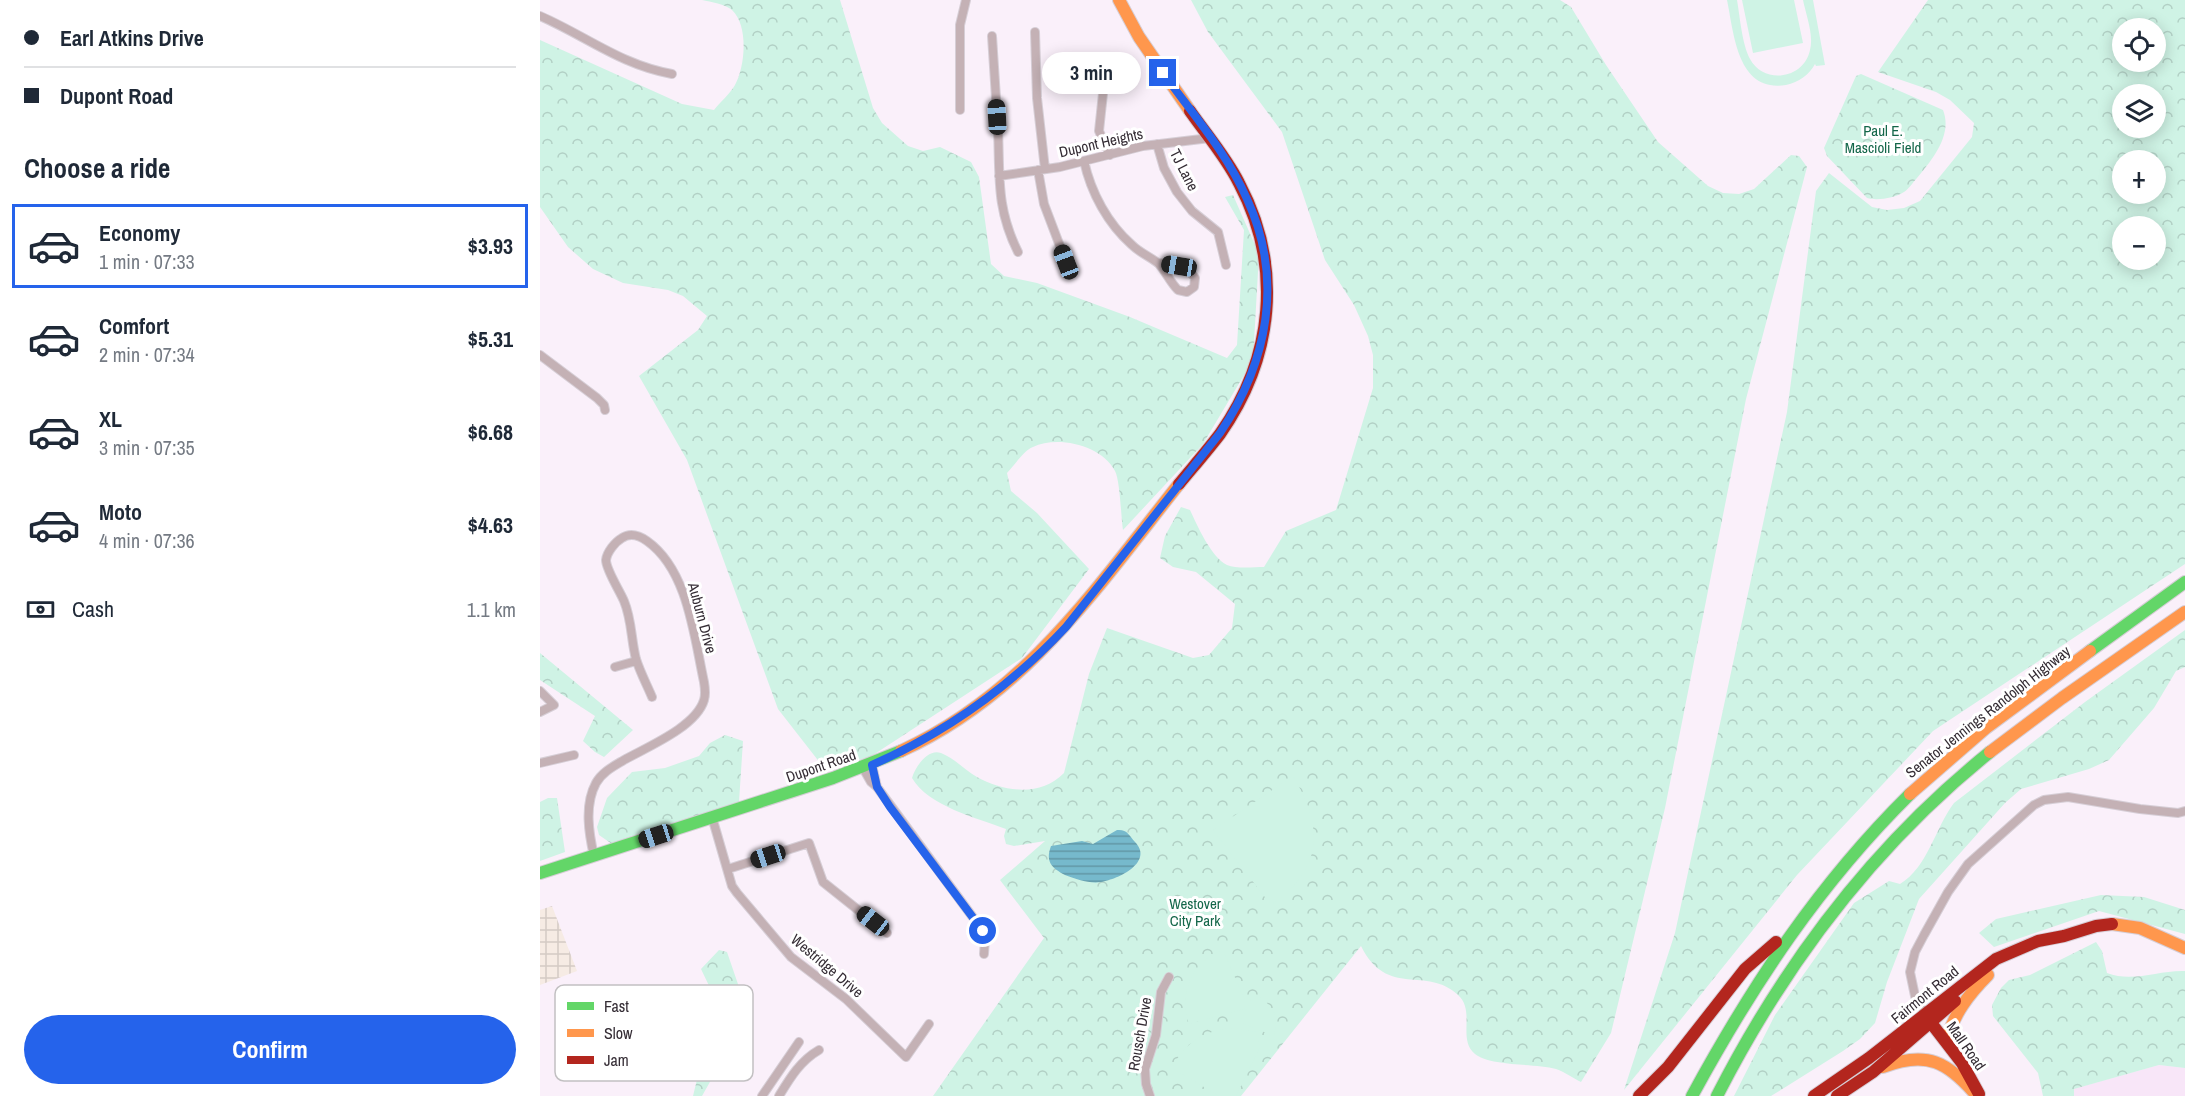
<!DOCTYPE html>
<html lang="en">
<head>
<meta charset="utf-8">
<style>
	:root { --surface:#fff; --page:#f6f6f7; --text:#1f2937; --muted:#747a83; --line:#e0e1e3; --accent:#2563eb }
	body { margin:0; font-family:"Archivo Narrow",sans-serif; background:var(--page); color:var(--text); height:100vh; display:flex; flex-direction:column; font-size:22px; white-space:nowrap }
	* { box-sizing:border-box; margin:0 }
	p { font-size:20px; color:var(--muted) }
	.icon { flex:none; width:33px; height:33px; fill:none; stroke:currentColor; stroke-width:2; stroke-linecap:round; stroke-linejoin:round }
	.map { position:relative; flex:1; overflow:hidden }
	.side { display:flex; flex-direction:column; background:var(--surface); width:540px }
	.side>* { flex:none }
	.top-card { display:grid; align-content:center; height:132px; padding:0 24px; background:var(--surface) }
	.tools { position:absolute; left:1572px; top:18px; display:grid; gap:12px }
	.tools a { display:grid; place-items:center; width:54px; height:54px; border-radius:50%; background:var(--surface); box-shadow:0 3px 15px #0003; font-size:30px }
	.end { position:absolute; width:27px; height:27px; margin:-14px; border:8px solid #2563eb; background:#fff; box-shadow:0 0 0 3px #fff }
	.from { border-radius:50% }
	.bubble { position:absolute; height:42px; border-radius:21px; background:var(--surface); box-shadow:0 3px 15px #0003; font-size:20px; font-weight:800; line-height:42px; text-align:center }
	.car { position:absolute; width:18px; height:36px; margin:-18px -9px; border-radius:8px; box-shadow:0 0 4px 2px #0007; background:linear-gradient(#222 24%,#8ab4d8 0 40%,#222 0 76%,#8ab4d8 0 86%,#222 0) }
	.top-card b { display:flex; align-items:center; gap:21px; height:57px; font-size:22px }
	.top-card b+b { border-top:2px solid var(--line) }
	.top-card i { width:15px; height:15px; background:var(--text) }
	ul { padding:0; list-style:none }
	li { display:flex; align-items:center; gap:18px; height:84px; margin:0 12px 9px; padding:0 12px; border:3px solid transparent; border-radius:0px }
	li div { flex:1 }
	li b { display:block; font-size:22px }
	li em { font-style:normal; font-weight:800 }
	li.active { border-color:var(--accent) }
	li>.icon { width:54px; height:54px; stroke-width:1.5 }
	h2 { padding:0 24px; font-size:27px; line-height:72px }
	.pay { display:flex; align-items:center; gap:15px; height:66px; padding:0 24px; font-size:22px }
	.pay p { margin-inline-start:auto }
	.primary-button { display:flex; gap:12px; margin-top:auto; padding:12px 24px }
	.primary-button a { flex:1; height:69px; border-radius:36px; background:var(--accent); color:#fff; font-size:24px; font-weight:800; line-height:69px; text-align:center }
	main { display:flex; flex:1; min-height:0 }
	.map>svg:first-child { display:block }
</style>
</head>
<body>
<main>
<section class="side">
<div class="top-card">
<b><i class="from"></i>Earl Atkins Drive</b>
<b><i></i>Dupont Road</b>
</div>
<h2>Choose a ride</h2>
<ul>
<li class="active"><svg class="icon" aria-label="car" viewBox="0 0 24 24"><path d="M5 17H2v-5l4-1 3-4h7l3 4 3 1v5h-3M9 17h6M6 11h13"/><circle cx="7" cy="17" r="2"/><circle cx="17" cy="17" r="2"/></svg><div><b>Economy</b><p>1 min · 07:33</p></div><em>$3.93</em></li>
<li><svg class="icon" aria-label="car" viewBox="0 0 24 24"><path d="M5 17H2v-5l4-1 3-4h7l3 4 3 1v5h-3M9 17h6M6 11h13"/><circle cx="7" cy="17" r="2"/><circle cx="17" cy="17" r="2"/></svg><div><b>Comfort</b><p>2 min · 07:34</p></div><em>$5.31</em></li>
<li><svg class="icon" aria-label="car" viewBox="0 0 24 24"><path d="M5 17H2v-5l4-1 3-4h7l3 4 3 1v5h-3M9 17h6M6 11h13"/><circle cx="7" cy="17" r="2"/><circle cx="17" cy="17" r="2"/></svg><div><b>XL</b><p>3 min · 07:35</p></div><em>$6.68</em></li>
<li><svg class="icon" aria-label="car" viewBox="0 0 24 24"><path d="M5 17H2v-5l4-1 3-4h7l3 4 3 1v5h-3M9 17h6M6 11h13"/><circle cx="7" cy="17" r="2"/><circle cx="17" cy="17" r="2"/></svg><div><b>Moto</b><p>4 min · 07:36</p></div><em>$4.63</em></li>
</ul>
<div class="pay"><svg class="icon" aria-label="cash" viewBox="0 0 24 24"><path d="M3 7h18v10H3z"/><circle cx="12" cy="12" r="2"/></svg>Cash<p>1.1 km</p></div>
<div class="primary-button"><a>Confirm</a></div>
</section>
<div class="map">
<svg width="1645" height="1096" viewBox="0 0 1645 1096">
	<defs>
		<pattern id="industrial-grid" width="8" height="8" patternUnits="userSpaceOnUse" patternTransform="scale(1.5)"><rect width="8" height="8" fill="#f6ebe4"/><path d="M0 4h8M4 0v8" fill="none" stroke="#d4cac4"/></pattern>
		<pattern id="forest-crowns" width="20" height="18" patternUnits="userSpaceOnUse" patternTransform="scale(1.5)"><rect width="20" height="18" fill="#cff3e5"/><path d="M2 6a3 3 0 1 1 6 0M12 15a3 3 0 1 1 6 0" fill="none" stroke="#b2d0c5"/></pattern>
		<pattern id="water-rules" width="6" height="5" patternUnits="userSpaceOnUse" patternTransform="scale(1.5)"><rect width="6" height="5" fill="#76b9cc"/><path d="M0 2.5h6" fill="none" stroke="#6297a6"/></pattern>
	</defs>
	<rect width="100%" height="100%" fill="#faf0fa"/>
	<path fill="#f8e6f8" d="M1619 1065 1645 1068V1096H1534L1533 1089Z"/>
	<path fill="url(#industrial-grid)" d="M12 906 37 971 0 985V910Z"/>
	<path fill="url(#forest-crowns)" fill-rule="evenodd" d="M162 0H300L333 108 342 123 368 146 383 151 400 147 431 162 439 177 451 264 464 276 497 283 590 317 687 358 697 345 704 230 685 197 693 195 719 254 713 360 663 444 583 530C581 517 580 480 575 471 562 445 517 435 493 447 483 451 475 465 467 473L471 491 497 513 549 569 482 658 330 757 284 768 238 709 147 460 99 376 158 330 167 316 143 296 128 290 83 283 53 269 28 247 0 207V40L142 104 174 110C180 102 190 94 195 85 205 67 209 26 192 10 185 4 171 2 162 0Z
		M651 0H1020L1031 7 1066 65 1118 142 1168 186 1183 193 1199 194 1214 189 1251 155 1259 156 1267 167 1206 399 1125 808 1071 1033 1041 1082C1033 1078 1025 1072 1016 1069 995 1063 952 1067 935 1054 917 1039 936 1011 918 995 887 965 847 999 821 946L701 1096H393L504 938 460 880 505 841 474 846 466 844 464 836 466 829C437 818 388 806 372 778 375 767 388 748 401 753 414 758 425 770 437 777 464 792 501 797 524 773L549 674 567 628 653 658 669 655 692 628 695 604 656 572 633 567 620 558 625 536 641 507 650 510C657 525 671 557 687 565 696 569 714 567 724 567L746 531 796 510 833 388V355L828 336 814 305 785 260 742 132 668 32Z
		M1388 0H1645V564L1393 731 1257 875 1084 1090 1135 933 1247 412 1276 191 1289 173 1332 207 1347 210 1364 208 1380 201 1432 137 1434 123 1410 100 1396 92 1338 72ZM1582 28H1616V62H1582ZM1582 94H1616V128H1582ZM1582 160H1616V194H1582ZM1582 226H1616V260H1582Z
		M1321 74 1403 110C1413 135 1392 160 1377 178 1373 182 1369 189 1364 192 1355 198 1337 201 1327 198L1287 156 1284 148 1316 76Z
		M1645 630V667L1636 671 1614 708 1569 760 1549 769 1481 789 1465 803 1379 899 1347 982 1335 1023 1320 1039 1303 1051 1231 1096H1194L1235 1015 1314 903 1349 881 1360 884C1388 867 1395 828 1414 803L1545 702Z
		M0 653 93 730 64 757 55 752 43 741 55 716 0 680Z
		M185 735 203 741 199 802 72 844 59 835 57 827 67 798 92 772 125 768 159 756 170 743Z
		M8 798H17L25 852 0 861V802Z
		M1561 895 1604 897 1645 910V934L1559 911 1454 947 1439 933 1456 919Z
		M1556 942 1562 951 1567 973C1593 983 1618 970 1645 971V1068L1619 1065 1534 1089V1096H1503L1498 1073 1453 1016 1452 1005 1461 988 1469 980 1490 975Z
		M179 950 187 952 200 990 188 1050 162 1096H153L170 1026 172 992 161 969Z"/>
	<path fill="#cff3e5" d="M1187 0H1197C1200 17 1202 44 1210 59 1224 85 1264 79 1270 50 1274 35 1266 15 1263 0H1273L1285 65 1276 66 1275 64C1269 75 1259 82 1246 85 1197 93 1194 33 1187 0Z
		M1202 0H1254L1263 43 1213 53Z
		M753 776C785 828 782 870 731 905L673 830Z
		M683 950 706 1003 704 1009 649 1024C638 994 652 961 683 950Z
		M714 993C732 1006 740 1012 734 1036L702 1023 701 1020Z
		M693 1028 716 1032 720 1047 696 1096H679L632 1068C645 1042 665 1030 693 1028Z"/>
	<path fill="url(#water-rules)" d="M577 830C587 829 589 835 595 842 614 862 579 879 561 882 550 884 535 879 525 875 512 868 505 862 511 846L542 841 553 844Z"/>
	<g fill="none" stroke-linecap="round" stroke-linejoin="round">
		<defs>
			<path id="street" d="M0 16C46 36 81 65 132 74
				M495 32 497 98 505 169
				M452 36C454 67 456 98 458 129 460 177 456 208 478 252
				M564 84 559 131 570 155
				M420 110V25L426 0
				M617 144 624 168 637 192 652 211 678 232 686 265
				M544 161C551 193 568 224 592 245 600 253 611 257 619 264 626 272 630 282 638 290L647 292 654 287 655 278C647 265 632 265 618 263
				M498 170 504 204 526 262V272
				M459 176 520 167 603 146 670 138
				M0 355 57 398 64 405 65 410
				M75 667 96 661
				M0 691 14 705 0 712
				M0 763 34 755
				M332 765 337 787
				M323 768 331 782 337 787 443 931 445 939 444 954
				M172 817 192 886 197 893 251 957 306 999 366 1057 389 1024
				M54 856C49 834 44 805 56 783 62 772 74 766 84 760 107 747 156 727 164 700 166 694 165 688 164 682 154 636 148 570 107 541 100 536 91 532 82 538 75 542 67 552 66 560 66 570 80 591 84 601 92 620 91 640 96 659 100 672 107 685 112 697
				M188 869 269 843 283 882 347 933
				M1385 1014 1375 996 1370 972 1375 952 1384 935 1408 892 1428 864 1494 805 1504 800 1528 797 1600 809 1638 813 1645 811
				M222 1096 259 1042
				M239 1096C250 1078 260 1061 279 1050
				M610 1096 606 1084 605 1069 616 1035 621 992 629 977"/>
			<path id="fast" d="M1550 651 1645 582
				M0 873 293 778 361 751
				M1152 1096C1213 984 1279 884 1370 794
				M1177 1096C1245 963 1333 846 1450 752"/>
			<path id="slow" d="M579 0 599 37 650 111
				M361 751C486 694 557 587 639 484
				M1450 752 1522 698 1645 612
				M1370 794 1446 728 1550 651
				M1572 924 1600 928 1645 948
				M1406 1041C1414 1014 1428 995 1448 975
				M1343 1067C1387 1050 1408 1062 1437 1096"/>
			<path id="jam" d="M639 484C653 467 667 451 680 434 734 357 743 266 699 183 686 157 666 134 650 111
				M1385 1015 1422 1063 1439 1094
				M1099 1096 1128 1067 1205 969 1236 942
				M1274 1096 1329 1058 1456 959 1498 941 1524 936 1556 926 1572 924
				M1297 1096 1333 1072 1415 1001"/>
		</defs>
		<use href="#street" stroke="#d6ced6" stroke-width="10"/>
		<use href="#fast" stroke="#d6ced6" stroke-width="14"/>
		<use href="#slow" stroke="#d6ced6" stroke-width="14"/>
		<use href="#jam" stroke="#d6ced6" stroke-width="14"/>
		<use href="#street" stroke="#c4b1b5" stroke-width="8"/>
		<use href="#fast" stroke="#63d668" stroke-width="12"/>
		<use href="#slow" stroke="#ff974d" stroke-width="12"/>
		<use href="#jam" stroke="#b3261e" stroke-width="12"/>
	</g>
	<g fill="none" stroke-linecap="round" stroke-linejoin="round">
		<path stroke="#2563eb" stroke-width="8" d="M443 931 350 807 337 787 332 765C407 732 471 686 526 627L680 433C728 362 744 279 707 199 687 153 652 113 623 73"/>
	</g>
	<g text-anchor="middle" stroke-width="6" stroke-linejoin="round" paint-order="stroke">
		<g font-size="15" fill="#136649" stroke="#fff">
			<text x="1343" y="136">Paul E.<tspan x="1343" dy="17">Mascioli Field</tspan></text>
			<text x="655" y="909">Westover<tspan x="655" dy="17">City Park</tspan></text>
		</g>
		<g font-size="15" fill="#342c34" stroke="#fff">
			<text transform="translate(561 143) rotate(-13)" y="5">Dupont Heights</text>
			<text transform="translate(644 170) rotate(63)" y="5">TJ Lane</text>
			<text transform="translate(162 618) rotate(75)" y="5">Auburn Drive</text>
			<text transform="translate(1448 712) rotate(-38)" y="5">Senator Jennings Randolph Highway</text>
			<text transform="translate(281 766) rotate(-19)" y="5">Dupont Road</text>
			<text transform="translate(287 966) rotate(40)" y="5">Westridge Drive</text>
			<text transform="translate(1385 995) rotate(-39)" y="5">Fairmont Road</text>
			<text transform="translate(600 1034) rotate(-80)" y="5">Rousch Drive</text>
			<text transform="translate(1426 1046) rotate(55)" y="5">Mall Road</text>
		</g>
	</g>
	<rect x="15" y="985" width="198" height="96" rx="9" fill="#fff" stroke="#c2c0c2" stroke-width="1.5"/>
	<rect x="27" y="1002" width="27" height="8" fill="#63d668"/>
	<rect x="27" y="1029" width="27" height="8" fill="#ff974d"/>
	<rect x="27" y="1056" width="27" height="8" fill="#b3261e"/>
	<g font-size="16" fill="#342c34">
		<text x="64" y="1012">Fast</text>
		<text x="64" y="1039">Slow</text>
		<text x="64" y="1066">Jam</text>
	</g>
</svg>
<div class="tools">
<a><svg class="icon" aria-label="locate" viewBox="0 0 24 24"><circle cx="12" cy="12" r="6"/><path d="M12 2v4M12 18v4M2 12h4M18 12h4"/></svg></a>
<a><svg class="icon" aria-label="layers" viewBox="0 0 24 24"><path d="M12 4l9 5-9 5-9-5zM3 14l9 5 9-5"/></svg></a>
<a>+</a>
<a>−</a>
</div>
<i class="end from" style="left:443px;top:931px"></i>
<i class="end" style="left:623px;top:73px"></i>
<div class="bubble" style="left:502px;top:52px;width:99px">3 min</div>
<i class="car" style="left:457px;top:117px;rotate:357deg"></i>
<i class="car" style="left:526px;top:262px;rotate:339deg"></i>
<i class="car" style="left:639px;top:266px;rotate:279deg"></i>
<i class="car" style="left:116px;top:836px;rotate:252deg"></i>
<i class="car" style="left:228px;top:856px;rotate:252deg"></i>
<i class="car" style="left:333px;top:921px;rotate:308deg"></i>
</div>
</main>
</body>
</html>
